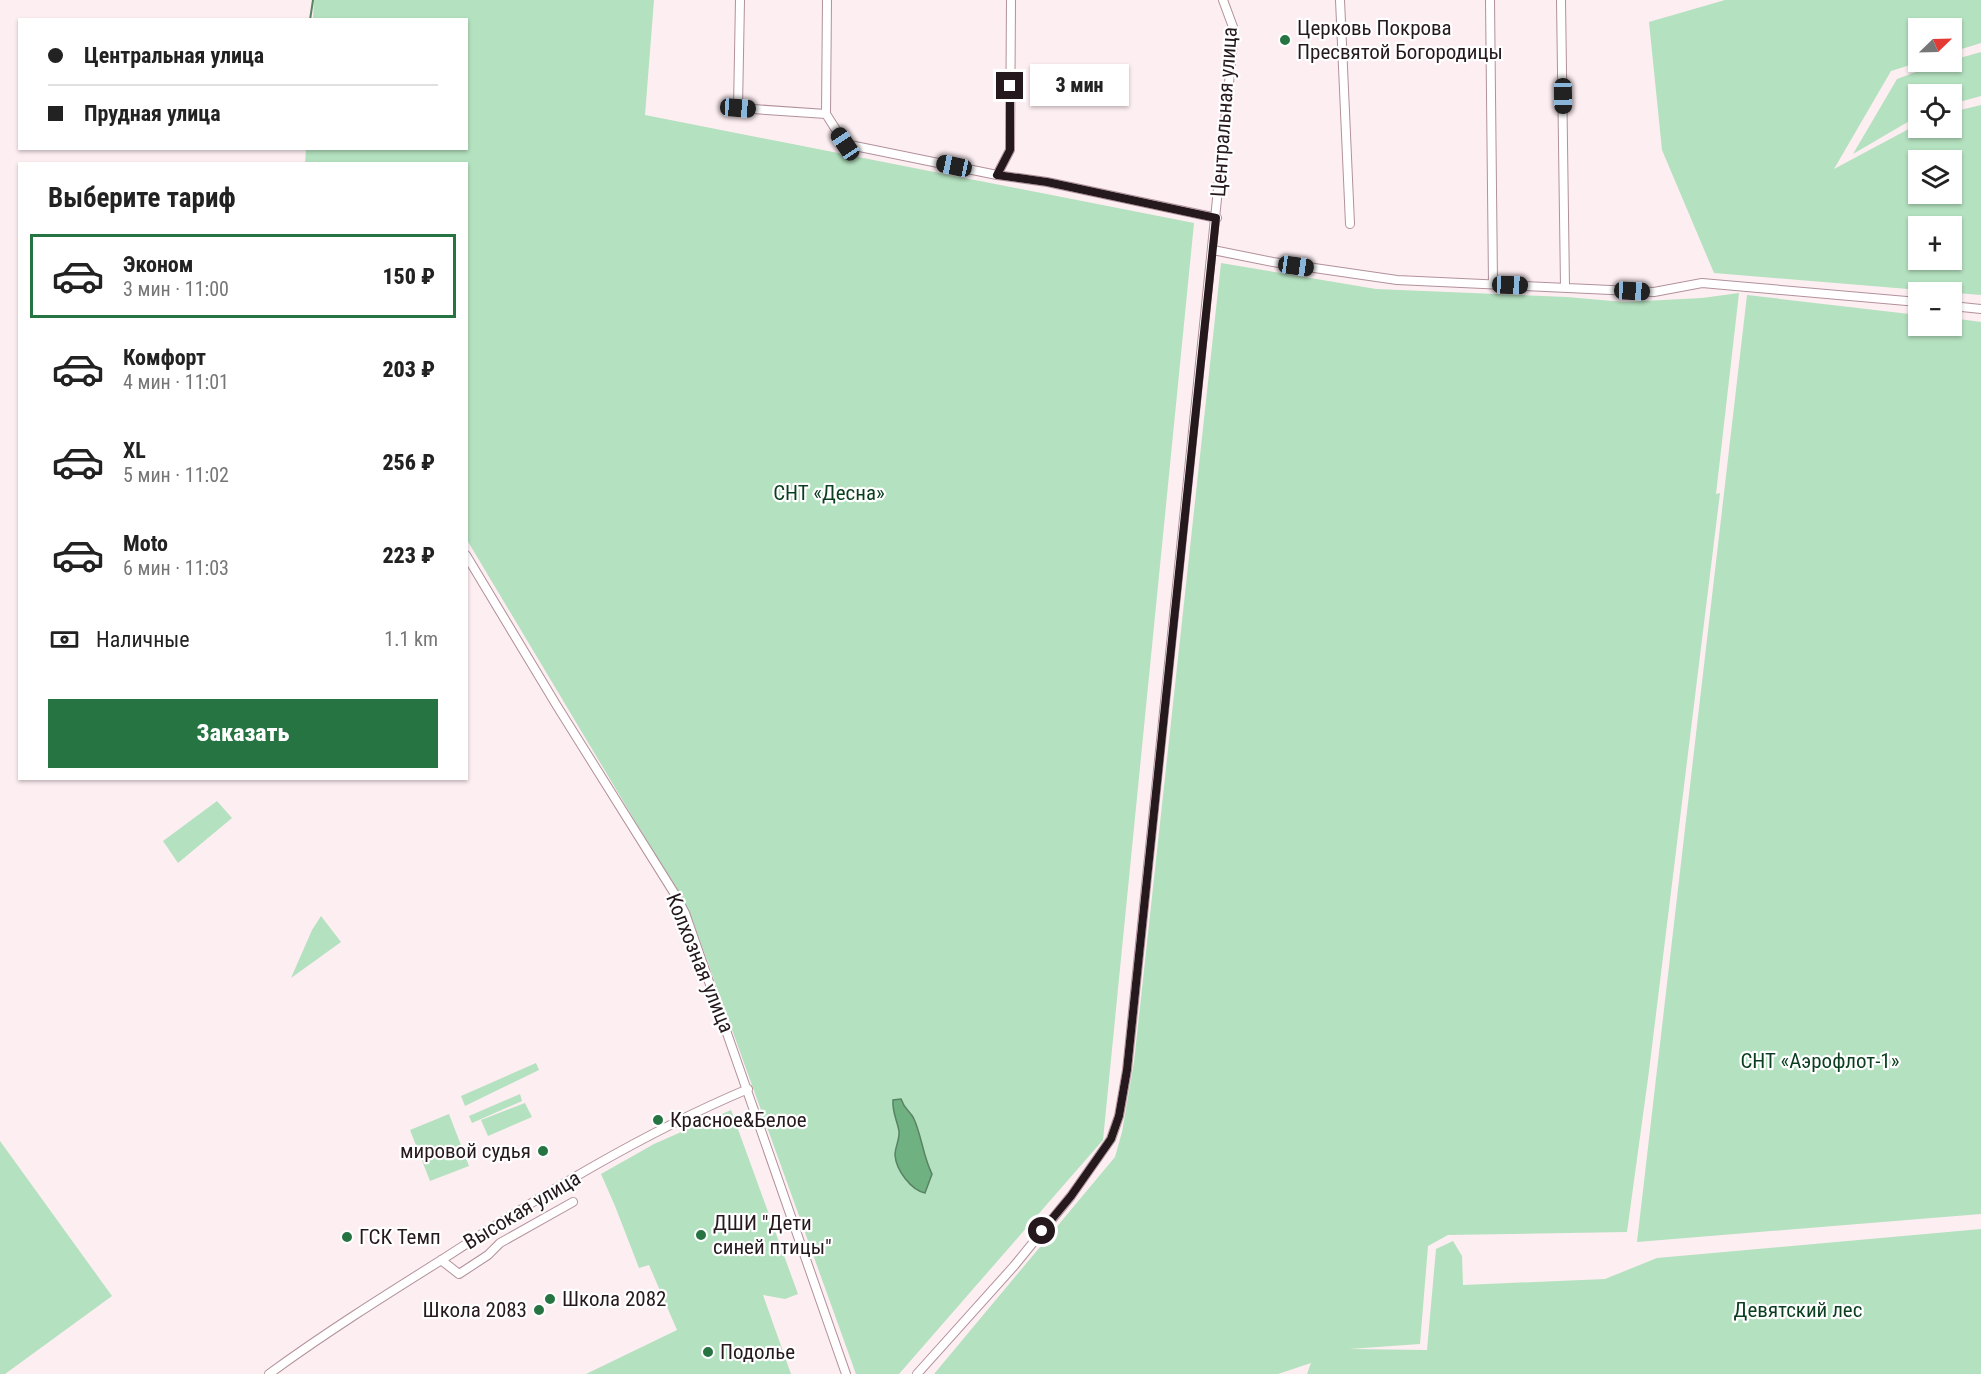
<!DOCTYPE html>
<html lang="ru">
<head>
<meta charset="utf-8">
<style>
	:root { --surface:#fff; --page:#f2f2f2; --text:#222; --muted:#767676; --line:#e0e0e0; --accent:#277443 }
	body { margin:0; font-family:"Roboto Condensed",sans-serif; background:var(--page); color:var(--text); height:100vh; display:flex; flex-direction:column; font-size:22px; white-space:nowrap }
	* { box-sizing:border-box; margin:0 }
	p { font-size:20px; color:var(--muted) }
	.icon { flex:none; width:33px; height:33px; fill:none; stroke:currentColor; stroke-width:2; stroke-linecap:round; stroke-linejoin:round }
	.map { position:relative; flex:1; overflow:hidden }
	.sheet { position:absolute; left:18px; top:162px; width:450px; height:618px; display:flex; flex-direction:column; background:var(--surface); border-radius:0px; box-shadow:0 2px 4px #0004 }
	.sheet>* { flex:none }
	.guide { position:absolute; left:18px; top:18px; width:450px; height:132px; border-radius:0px; box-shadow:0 2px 4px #0004; display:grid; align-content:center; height:132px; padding:0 30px; background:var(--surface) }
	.needle { width:39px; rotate:67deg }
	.buttons { position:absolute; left:1908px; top:18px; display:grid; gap:12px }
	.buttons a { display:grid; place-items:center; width:54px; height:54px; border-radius:0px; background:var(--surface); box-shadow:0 2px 4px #0004; font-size:30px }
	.end { position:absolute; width:27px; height:27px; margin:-14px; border:8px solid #26191d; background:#fff; box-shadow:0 0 0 3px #fff }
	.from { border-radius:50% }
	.bubble { position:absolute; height:42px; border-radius:0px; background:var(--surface); box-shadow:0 2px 4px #0004; font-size:20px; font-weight:800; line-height:42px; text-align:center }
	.car { position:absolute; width:18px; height:36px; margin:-18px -9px; border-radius:8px; box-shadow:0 0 4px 2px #0007; background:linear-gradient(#222 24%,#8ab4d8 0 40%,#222 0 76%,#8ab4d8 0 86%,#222 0) }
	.guide b { display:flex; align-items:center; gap:21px; height:57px; font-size:22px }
	.guide b+b { border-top:2px solid var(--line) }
	.guide i { width:15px; height:15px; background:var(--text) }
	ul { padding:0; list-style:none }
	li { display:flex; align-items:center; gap:18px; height:84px; margin:0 12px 9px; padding:0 18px; border:3px solid transparent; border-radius:0px }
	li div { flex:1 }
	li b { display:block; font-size:22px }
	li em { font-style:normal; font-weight:800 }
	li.on { border-color:var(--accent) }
	li>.icon { width:54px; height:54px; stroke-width:1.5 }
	h2 { padding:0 30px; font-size:27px; line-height:72px }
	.pay { display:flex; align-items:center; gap:15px; height:66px; padding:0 30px; font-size:22px }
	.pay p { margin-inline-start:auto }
	.cta { display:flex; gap:12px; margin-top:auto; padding:12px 30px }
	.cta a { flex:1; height:69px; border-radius:0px; background:var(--accent); color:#fff; font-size:24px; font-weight:800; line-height:69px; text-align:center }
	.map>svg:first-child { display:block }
</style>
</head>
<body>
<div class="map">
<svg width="1981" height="1374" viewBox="0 0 1981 1374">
	<rect width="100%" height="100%" fill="#fdeef2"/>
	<path fill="#b4e1bf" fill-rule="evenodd" d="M314 0H654L645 115 1194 223 1103 1140 899 1374H856L690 913 467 540 466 164H305L306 149 466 148V20L313 19Z
		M1725 0H1981V43L1952 52V28H1918V62H1920L1891 71 1834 169 1918 124V128H1952V112L1981 105V295L1714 273 1662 150 1649 22ZM1918 160H1952V194H1918ZM1918 226H1952V260H1918Z
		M1981 52V96L1952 104V94H1918V116L1853 154 1897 79 1935 65Z
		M1221 263 1376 289 1567 297 1624 302 1702 298 1739 293 1716 494 1720 493 1649 1071 1627 1232 1448 1235 1428 1246 1420 1344 1349 1349 1427 1350 1436 1249 1453 1241 1462 1256 1463 1285 1605 1279 1657 1258 1981 1229V1374H1307L1311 1363 1278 1374H934L1115 1157 1122 1132 1134 1062Z
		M1747 295 1918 315V326H1952V318L1981 322V1214L1637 1242Z
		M217 801 232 818 178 863 163 841Z
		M321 916 341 942 291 978 312 930Z
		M536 1063 539 1070 465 1106 461 1096Z
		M520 1094 522 1101 472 1123 469 1116Z
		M525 1103 532 1117 488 1136 481 1120Z
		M731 1110 798 1294 785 1299 763 1295 791 1374H586L677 1330 649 1265 639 1268 615 1206 601 1174 654 1144Z
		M449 1114 469 1166 430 1181 410 1130Z
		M0 1141 112 1296 5 1374H0Z"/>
	<path fill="#6fb181" stroke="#598363" stroke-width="1.5" d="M901 1099C905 1111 910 1110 914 1119 922 1137 923 1156 932 1174L925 1193C911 1190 896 1170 895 1155 895 1147 900 1139 899 1131 897 1120 892 1112 893 1100Z"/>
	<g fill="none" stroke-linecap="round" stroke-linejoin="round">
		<path stroke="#598363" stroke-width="2" d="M310 20 313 0"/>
		<defs>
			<path id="minor" d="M740 0 738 108 826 114 845 144 997 175 1047 182 1217 218
				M1340 0 1350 224
				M1490 0 1493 284
				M1561 0 1565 287
				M826 114 827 0
				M997 175 1010 150 1011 0
				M1213 250 1273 262 1397 280 1654 292 1702 283 1918 302
				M1952 306 1981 309
				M466 555 557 706 676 896 685 913 846 1374
				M441 1260 459 1274 488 1255 500 1243 573 1202
				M269 1374C325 1333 384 1296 443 1259 540 1196 641 1134 748 1089
				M917 1374 1014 1266 1071 1196 1111 1139 1119 1116 1127 1070 1233 44V27L1223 0"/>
		</defs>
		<use href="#minor" stroke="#b2919b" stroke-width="10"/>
		<use href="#minor" stroke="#fff" stroke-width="8"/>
	</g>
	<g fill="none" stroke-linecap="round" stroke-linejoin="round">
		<path stroke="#26191d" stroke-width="8" d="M1010 86V150L997 175 1047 182 1216 218 1127 1070 1119 1116 1111 1139 1071 1196 1042 1231"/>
	</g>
	<g fill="#277443" stroke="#fff" stroke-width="2">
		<circle cx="1285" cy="40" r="6"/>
		<circle cx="658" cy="1120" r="6"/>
		<circle cx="543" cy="1151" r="6"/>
		<circle cx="701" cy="1235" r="6"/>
		<circle cx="347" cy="1237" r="6"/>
		<circle cx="550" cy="1299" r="6"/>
		<circle cx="539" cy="1310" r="6"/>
		<circle cx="708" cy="1352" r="6"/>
	</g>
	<g text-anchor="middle" stroke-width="4.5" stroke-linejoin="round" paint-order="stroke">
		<g font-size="21" fill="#26191d" stroke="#fff" text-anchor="start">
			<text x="1297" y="35">Церковь Покрова<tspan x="1297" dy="24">Пресвятой Богородицы</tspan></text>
			<text x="670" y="1127">Красное&amp;Белое</text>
			<text x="531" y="1158" text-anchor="end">мировой судья</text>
			<text x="713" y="1230">ДШИ "Дети<tspan x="713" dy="24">синей птицы"</tspan></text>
			<text x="359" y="1244">ГСК Темп</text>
			<text x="562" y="1306">Школа 2082</text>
			<text x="527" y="1317" text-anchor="end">Школа 2083</text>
			<text x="720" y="1359">Подолье</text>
		</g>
		<g font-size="21" fill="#26191d" stroke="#fff">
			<text transform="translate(1224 112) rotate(-86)" y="7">Центральная улица</text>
			<text transform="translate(700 963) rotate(68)" y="7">Колхозная улица</text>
			<text transform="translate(522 1210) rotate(-31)" y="7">Высокая улица</text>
		</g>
		<g font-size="21" fill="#0a3e1f" stroke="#fff">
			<text x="829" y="500">СНТ «Десна»</text>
			<text x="1820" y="1068">СНТ «Аэрофлот-1»</text>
			<text x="1798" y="1317">Девятский лес</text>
		</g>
	</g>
</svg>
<div class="buttons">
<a><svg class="needle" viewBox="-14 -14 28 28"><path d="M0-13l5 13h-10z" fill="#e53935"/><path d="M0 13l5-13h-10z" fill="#767676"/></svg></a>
<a><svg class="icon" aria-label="locate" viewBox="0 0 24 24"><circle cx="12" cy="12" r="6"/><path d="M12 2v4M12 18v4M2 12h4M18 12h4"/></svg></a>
<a><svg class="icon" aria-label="layers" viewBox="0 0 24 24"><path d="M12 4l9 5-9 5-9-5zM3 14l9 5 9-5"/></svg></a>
<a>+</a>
<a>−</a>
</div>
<i class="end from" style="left:1042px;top:1231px"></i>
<i class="end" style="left:1010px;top:86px"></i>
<div class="bubble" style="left:1030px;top:64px;width:99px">3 мин</div>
<i class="car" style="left:1563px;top:96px;rotate:179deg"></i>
<i class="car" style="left:738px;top:108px;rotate:94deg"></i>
<i class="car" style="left:845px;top:144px;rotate:326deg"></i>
<i class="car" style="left:954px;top:166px;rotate:282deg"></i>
<i class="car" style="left:1296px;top:266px;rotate:98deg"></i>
<i class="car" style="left:1510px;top:285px;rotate:92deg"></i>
<i class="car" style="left:1632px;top:291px;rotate:93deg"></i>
<div class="guide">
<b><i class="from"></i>Центральная улица</b>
<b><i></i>Прудная улица</b>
</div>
<section class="sheet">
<h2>Выберите тариф</h2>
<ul>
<li class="on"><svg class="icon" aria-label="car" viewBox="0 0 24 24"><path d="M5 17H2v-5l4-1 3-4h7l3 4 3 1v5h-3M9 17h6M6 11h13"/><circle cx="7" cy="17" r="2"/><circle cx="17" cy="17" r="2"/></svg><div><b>Эконом</b><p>3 мин · 11:00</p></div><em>150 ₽</em></li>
<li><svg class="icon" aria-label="car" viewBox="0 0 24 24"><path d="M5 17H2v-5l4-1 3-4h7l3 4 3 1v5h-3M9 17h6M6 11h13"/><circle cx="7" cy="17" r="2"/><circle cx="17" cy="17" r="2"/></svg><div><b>Комфорт</b><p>4 мин · 11:01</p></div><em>203 ₽</em></li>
<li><svg class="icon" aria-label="car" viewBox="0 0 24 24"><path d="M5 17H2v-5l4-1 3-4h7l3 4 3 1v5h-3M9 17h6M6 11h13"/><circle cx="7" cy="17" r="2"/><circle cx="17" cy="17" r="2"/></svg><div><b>XL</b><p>5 мин · 11:02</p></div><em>256 ₽</em></li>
<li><svg class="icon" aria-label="car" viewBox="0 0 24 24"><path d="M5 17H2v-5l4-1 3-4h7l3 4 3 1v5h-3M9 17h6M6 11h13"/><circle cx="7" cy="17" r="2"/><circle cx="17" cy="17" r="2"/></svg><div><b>Moto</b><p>6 мин · 11:03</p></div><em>223 ₽</em></li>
</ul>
<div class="pay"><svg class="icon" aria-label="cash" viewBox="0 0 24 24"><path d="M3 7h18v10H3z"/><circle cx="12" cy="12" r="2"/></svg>Наличные<p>1.1 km</p></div>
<div class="cta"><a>Заказать</a></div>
</section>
</div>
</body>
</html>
